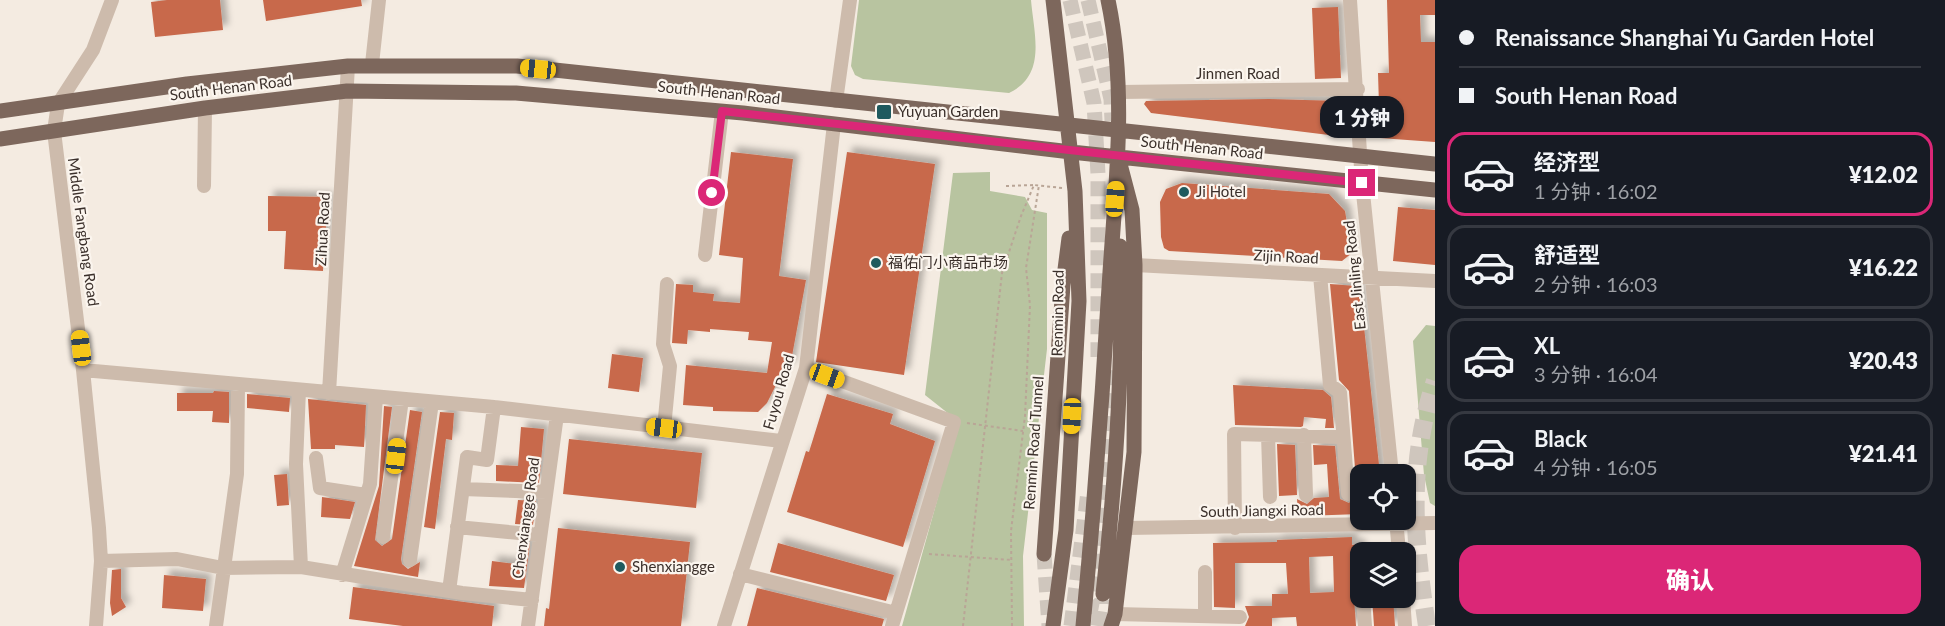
<!DOCTYPE html>
<html lang="zh">
<head>
<meta charset="utf-8">
<style>
	:root { --surface:#171b24; --page:#20242c; --text:#f1f3f6; --muted:#9ea1a6; --line:#363941; --accent:#db2777 }
	body { margin:0; font-family:Lato,"Noto Sans SC",sans-serif; background:var(--page); color:var(--text); height:100vh; display:flex; flex-direction:column; font-size:22px; white-space:nowrap }
	* { box-sizing:border-box; margin:0 }
	p { font-size:20px; color:var(--muted) }
	.icon { flex:none; width:33px; height:33px; fill:none; stroke:currentColor; stroke-width:2; stroke-linecap:round; stroke-linejoin:round }
	.map { position:relative; flex:1; overflow:hidden }
	.drawer { display:flex; flex-direction:column; background:var(--surface); width:510px }
	.drawer>* { flex:none }
	.hud { display:grid; align-content:center; height:132px; padding:0 24px; background:var(--surface) }
	.tools { position:absolute; left:1350px; top:464px; display:grid; gap:12px }
	.tools a { display:grid; place-items:center; width:66px; height:66px; border-radius:12px; background:var(--surface); box-shadow:0 2px 4px #0004; font-size:30px }
	.end { position:absolute; width:27px; height:27px; margin:-14px; border:8px solid #db2777; background:#fff; box-shadow:0 0 0 3px #fff }
	.from { border-radius:50% }
	.bubble { position:absolute; height:42px; border-radius:18px; background:var(--surface); box-shadow:0 2px 4px #0004; font-size:20px; font-weight:800; line-height:42px; text-align:center }
	.car { position:absolute; width:18px; height:36px; margin:-18px -9px; border-radius:8px; box-shadow:0 0 4px 2px #0007; background:linear-gradient(#f5c518 24%,#345 0 40%,#f5c518 0 76%,#345 0 86%,#f5c518 0) }
	.hud b { display:flex; align-items:center; gap:21px; height:57px; font-size:22px }
	.hud b+b { border-top:2px solid var(--line) }
	.hud i { width:15px; height:15px; background:var(--text) }
	ul { padding:0; list-style:none }
	li { display:flex; align-items:center; gap:18px; height:84px; margin:0 12px 9px; padding:0 12px; border:3px solid var(--line); border-radius:18px }
	li div { flex:1 }
	li b { display:block; font-size:22px }
	li em { font-style:normal; font-weight:800 }
	li.active { border-color:var(--accent) }
	li>.icon { width:54px; height:54px; stroke-width:1.5 }
	.cta { display:flex; gap:12px; margin-top:auto; padding:12px 24px }
	.cta a { flex:1; height:69px; border-radius:18px; background:var(--accent); color:#fff; font-size:24px; font-weight:800; line-height:69px; text-align:center }
	main { display:flex; flex:1; min-height:0 }
	.map>svg:first-child { display:block }
</style>
</head>
<body>
<main>
<div class="map">
<svg width="1435" height="626" viewBox="0 0 1435 626">
	<defs>
		<filter id="shadow"><feDropShadow dx="5.5" dy="-5.5" stdDeviation="3" flood-color="#0004"/></filter>
	</defs>
	<rect width="100%" height="100%" fill="#f4ebe1"/>
	<path fill="#b8c4a0" d="M859 0H1031C1034 35 1047 75 1009 93L863 79 855 75 851 66Z
		M990 172V191L1025 197 1032 210 1047 213V349L1023 556 1024 626H902L959 422 925 395 953 173Z
		M1426 325 1435 326V506L1430 503 1424 475 1413 341Z"/>
	<path fill="#c8694b" fill-rule="evenodd" filter="url(#shadow)" d="M167 0H220L223 30 155 37 151 2Z
		M263 0H361L362 6 266 21Z
		M1387 0H1435V15H1420L1421 42H1435V142L1380 138 1378 73H1389Z
		M1338 7 1341 78 1315 79 1312 8Z
		M1269 99 1340 101 1343 131 1337 136 1151 113 1144 104 1146 101Z
		M731 152 793 159 779 276 806 280 790 367H785L767 403 758 412 713 411V407L683 405 686 365 767 373 772 342 748 340 749 332 710 329V332L688 330 687 344 672 343 676 284 693 285V292L714 294 713 301 740 303 743 258 719 255Z
		M847 152 935 164 904 375 816 362Z
		M1182 183 1329 194 1345 211 1352 253 1342 261 1169 251 1164 248 1161 237 1160 202 1166 189Z
		M268 196 328 197 323 271 284 269 286 231H268Z
		M1398 207 1435 210V265L1393 261Z
		M1330 284 1356 286 1360 290 1380 474H1360V514L1304 516V512L1298 513 1297 499 1307 504 1314 498 1329 497 1327 464 1314 465 1313 445 1335 446 1340 499 1349 503 1357 494 1349 391 1339 380Z
		M612 354 643 358 639 392 608 388Z
		M1233 385 1323 390 1331 397 1334 428H1325L1326 419 1304 417 1303 426 1301 427 1235 425Z
		M214 391 229 392V423L212 422 213 411H177V393H213Z
		M247 394 290 398 289 412 247 408Z
		M827 394 893 414 890 424 935 441 903 547 787 512 806 451 809 452Z
		M308 399 366 405 364 447 335 445V449H311Z
		M384 406 392 407 375 540 382 546 392 539 410 410 422 412 401 559 402 564 408 569 420 562 418 577 354 566 379 486Z
		M440 412 454 413 452 440 446 439 435 529 424 527Z
		M521 427 544 429 539 483 496 481V465L518 466Z
		M569 439 702 453 696 508 563 494Z
		M1277 444 1295 445 1297 495 1279 496Z
		M287 474 289 505 277 506 274 475Z
		M322 497 355 502 350 519 321 517Z
		M518 500 536 501 533 525 515 524Z
		M558 528 690 542 681 626H544L546 608 549 609Z
		M1352 537V545L1360 544V589L1354 598 1356 626H1297L1296 617 1272 618V626H1245L1249 617 1245 606H1272V594H1288L1286 563H1235V608L1214 607 1213 543 1277 542V540ZM1333 556 1334 592 1310 593 1309 557Z
		M519 542 530 543 524 588 489 586 492 561 516 564Z
		M778 543 894 575 886 601 770 572Z
		M121 569V598L126 607 112 616 110 603 112 570Z
		M164 575 206 579 203 611 162 608Z
		M353 587 494 606 492 626H403L349 619Z
		M757 588 884 619 882 626H747Z
		M1372 597H1393L1395 626H1374Z"/>
	<g fill="none" stroke-linecap="round" stroke-linejoin="round">
		<path stroke="#cfc6bd" stroke-width="15" stroke-dasharray="15 8" stroke-linecap="butt" d="M1070 0 1094 103 1098 174V357
			M1088 0 1111 99 1112 121
			M1044 554 1049 626
			M1090 614 1098 570 1114 364
			M1071 626 1088 492
			M1098 626 1102 599"/>
		<path stroke="#cfc6bd" stroke-width="18" stroke-dasharray="18 9" stroke-linecap="butt" d="M1427 626C1414 540 1407 465 1435 381"/>
		<path stroke="#b9a596" stroke-width="2" stroke-dasharray="3 3" stroke-linecap="butt" d="M1006 186 1034 185
			M967 423 1023 431
			M929 554 1012 560
			M963 626 1002 273 1021 216 1034 185 1062 188
			M1012 626 1011 531 1025 416 1030 305 1026 268 1039 185"/>
		<path stroke="#cdbbac" stroke-width="14" d="M1350 0 1362 183 1392 474
			M372 64 379 0
			M1120 92 1358 89
			M836 101 850 0
			M204 186 205 108
			M705 255 722 111
			M1135 265 1435 281
			M1320 275 1330 385 1340 392 1348 494
			M806 368 954 422 892 626
			M83 370 494 407 781 441
			M299 390 296 464 301 567
			M329 393 348 66
			M664 428 670 366 663 344 667 284
			M1268 435 1270 497
			M1304 435 1306 495
			M316 458 320 488 366 495
			M463 489 546 492
			M1396 519 1399 552
			M457 527 540 535
			M1126 528 1435 523
			M1235 528 1234 434 1342 437
			M383 537 402 399
			M410 560 432 402
			M101 561 177 559 223 568 301 567 462 593 532 600
			M740 574 896 613
			M342 575 370 484 376 397
			M449 591 467 457 487 460 494 407
			M1363 597 1365 626
			M1403 597 1405 626
			M1115 614 1240 617
			M1205 615V572
			M96 626 101 561 99 528 83 370 54 131 58 104 93 50 112 0
			M216 626 237 474 238 385
			M528 626 557 415
			M724 626 806 368 834 124"/>
		<path stroke="#7d675c" stroke-width="15" d="M0 111 187 84 348 66H517L1435 164
			M0 139 205 108 347 91 516 93 743 113 1071 152 1435 190
			M1044 554 1063 285 1069 238
			M1103 594C1116 478 1124 362 1120 246
			M1053 626 1066 530 1079 301 1075 191 1053 0
			M1083 626C1094 508 1103 390 1110 272 1116 181 1127 90 1108 0
			M1111 626 1115 614 1134 452 1135 265 1132 210 1121 168"/>
	</g>
	<g fill="none" stroke-linecap="round" stroke-linejoin="round">
		<path stroke="#db2777" stroke-width="8" d="M712 193 722 111 1362 183"/>
	</g>
	<g fill="#1f5a5e" stroke="#fbf5ee" stroke-width="2">
		<rect x="876" y="104" width="16" height="16" rx="3"/>
		<circle cx="1184" cy="192" r="6"/>
		<circle cx="876" cy="263" r="6"/>
		<circle cx="620" cy="567" r="6"/>
	</g>
	<g text-anchor="middle" stroke-width="4.5" stroke-linejoin="round" paint-order="stroke">
		<g font-size="15" fill="#3b302b" stroke="#fbf5ee">
			<text x="1238" y="79">Jinmen Road</text>
			<text transform="translate(231 88) rotate(-7)" y="5">South Henan Road</text>
			<text transform="translate(719 93) rotate(6)" y="5">South Henan Road</text>
			<text transform="translate(1202 148) rotate(6)" y="5">South Henan Road</text>
			<text transform="translate(323 229) rotate(-87)" y="5">Zihua Road</text>
			<text transform="translate(83 232) rotate(82)" y="5">Middle Fangbang Road</text>
			<text transform="translate(1286 257) rotate(3)" y="5">Zijin Road</text>
			<text transform="translate(1355 275) rotate(-96)" y="5">East Jinling Road</text>
			<text transform="translate(1058 313) rotate(-89)" y="5">Renmin Road</text>
			<text transform="translate(779 392) rotate(-74)" y="5">Fuyou Road</text>
			<text transform="translate(1034 443) rotate(-86)" y="5">Renmin Road Tunnel</text>
			<text transform="translate(1262 511) rotate(-1)" y="5">South Jiangxi Road</text>
			<text transform="translate(526 518) rotate(-82)" y="5">Chenxiangge Road</text>
		</g>
		<g font-size="15" fill="#3b302b" stroke="#fbf5ee" text-anchor="start">
			<text x="898" y="117">Yuyuan Garden</text>
			<text x="1196" y="197">Ji Hotel</text>
			<text x="888" y="268">福佑门小商品市场</text>
			<text x="632" y="572">Shenxiangge</text>
		</g>
	</g>
</svg>
<div class="tools">
<a><svg class="icon" aria-label="locate" viewBox="0 0 24 24"><circle cx="12" cy="12" r="6"/><path d="M12 2v4M12 18v4M2 12h4M18 12h4"/></svg></a>
<a><svg class="icon" aria-label="layers" viewBox="0 0 24 24"><path d="M12 4l9 5-9 5-9-5zM3 14l9 5 9-5"/></svg></a>
</div>
<i class="end from" style="left:712px;top:193px"></i>
<i class="end" style="left:1362px;top:183px"></i>
<div class="bubble" style="left:1320px;top:96px;width:84px">1 分钟</div>
<i class="car" style="left:538px;top:69px;rotate:276deg"></i>
<i class="car" style="left:1115px;top:199px;rotate:4deg"></i>
<i class="car" style="left:81px;top:348px;rotate:353deg"></i>
<i class="car" style="left:827px;top:376px;rotate:110deg"></i>
<i class="car" style="left:1072px;top:416px;rotate:183deg"></i>
<i class="car" style="left:664px;top:428px;rotate:277deg"></i>
<i class="car" style="left:396px;top:456px;rotate:7deg"></i>
</div>
<section class="drawer">
<div class="hud">
<b><i class="from"></i>Renaissance Shanghai Yu Garden Hotel</b>
<b><i></i>South Henan Road</b>
</div>
<ul>
<li class="active"><svg class="icon" aria-label="car" viewBox="0 0 24 24"><path d="M5 17H2v-5l4-1 3-4h7l3 4 3 1v5h-3M9 17h6M6 11h13"/><circle cx="7" cy="17" r="2"/><circle cx="17" cy="17" r="2"/></svg><div><b>经济型</b><p>1 分钟 · 16:02</p></div><em>¥12.02</em></li>
<li><svg class="icon" aria-label="car" viewBox="0 0 24 24"><path d="M5 17H2v-5l4-1 3-4h7l3 4 3 1v5h-3M9 17h6M6 11h13"/><circle cx="7" cy="17" r="2"/><circle cx="17" cy="17" r="2"/></svg><div><b>舒适型</b><p>2 分钟 · 16:03</p></div><em>¥16.22</em></li>
<li><svg class="icon" aria-label="car" viewBox="0 0 24 24"><path d="M5 17H2v-5l4-1 3-4h7l3 4 3 1v5h-3M9 17h6M6 11h13"/><circle cx="7" cy="17" r="2"/><circle cx="17" cy="17" r="2"/></svg><div><b>XL</b><p>3 分钟 · 16:04</p></div><em>¥20.43</em></li>
<li><svg class="icon" aria-label="car" viewBox="0 0 24 24"><path d="M5 17H2v-5l4-1 3-4h7l3 4 3 1v5h-3M9 17h6M6 11h13"/><circle cx="7" cy="17" r="2"/><circle cx="17" cy="17" r="2"/></svg><div><b>Black</b><p>4 分钟 · 16:05</p></div><em>¥21.41</em></li>
</ul>
<div class="cta"><a>确认</a></div>
</section>
</main>
</body>
</html>
